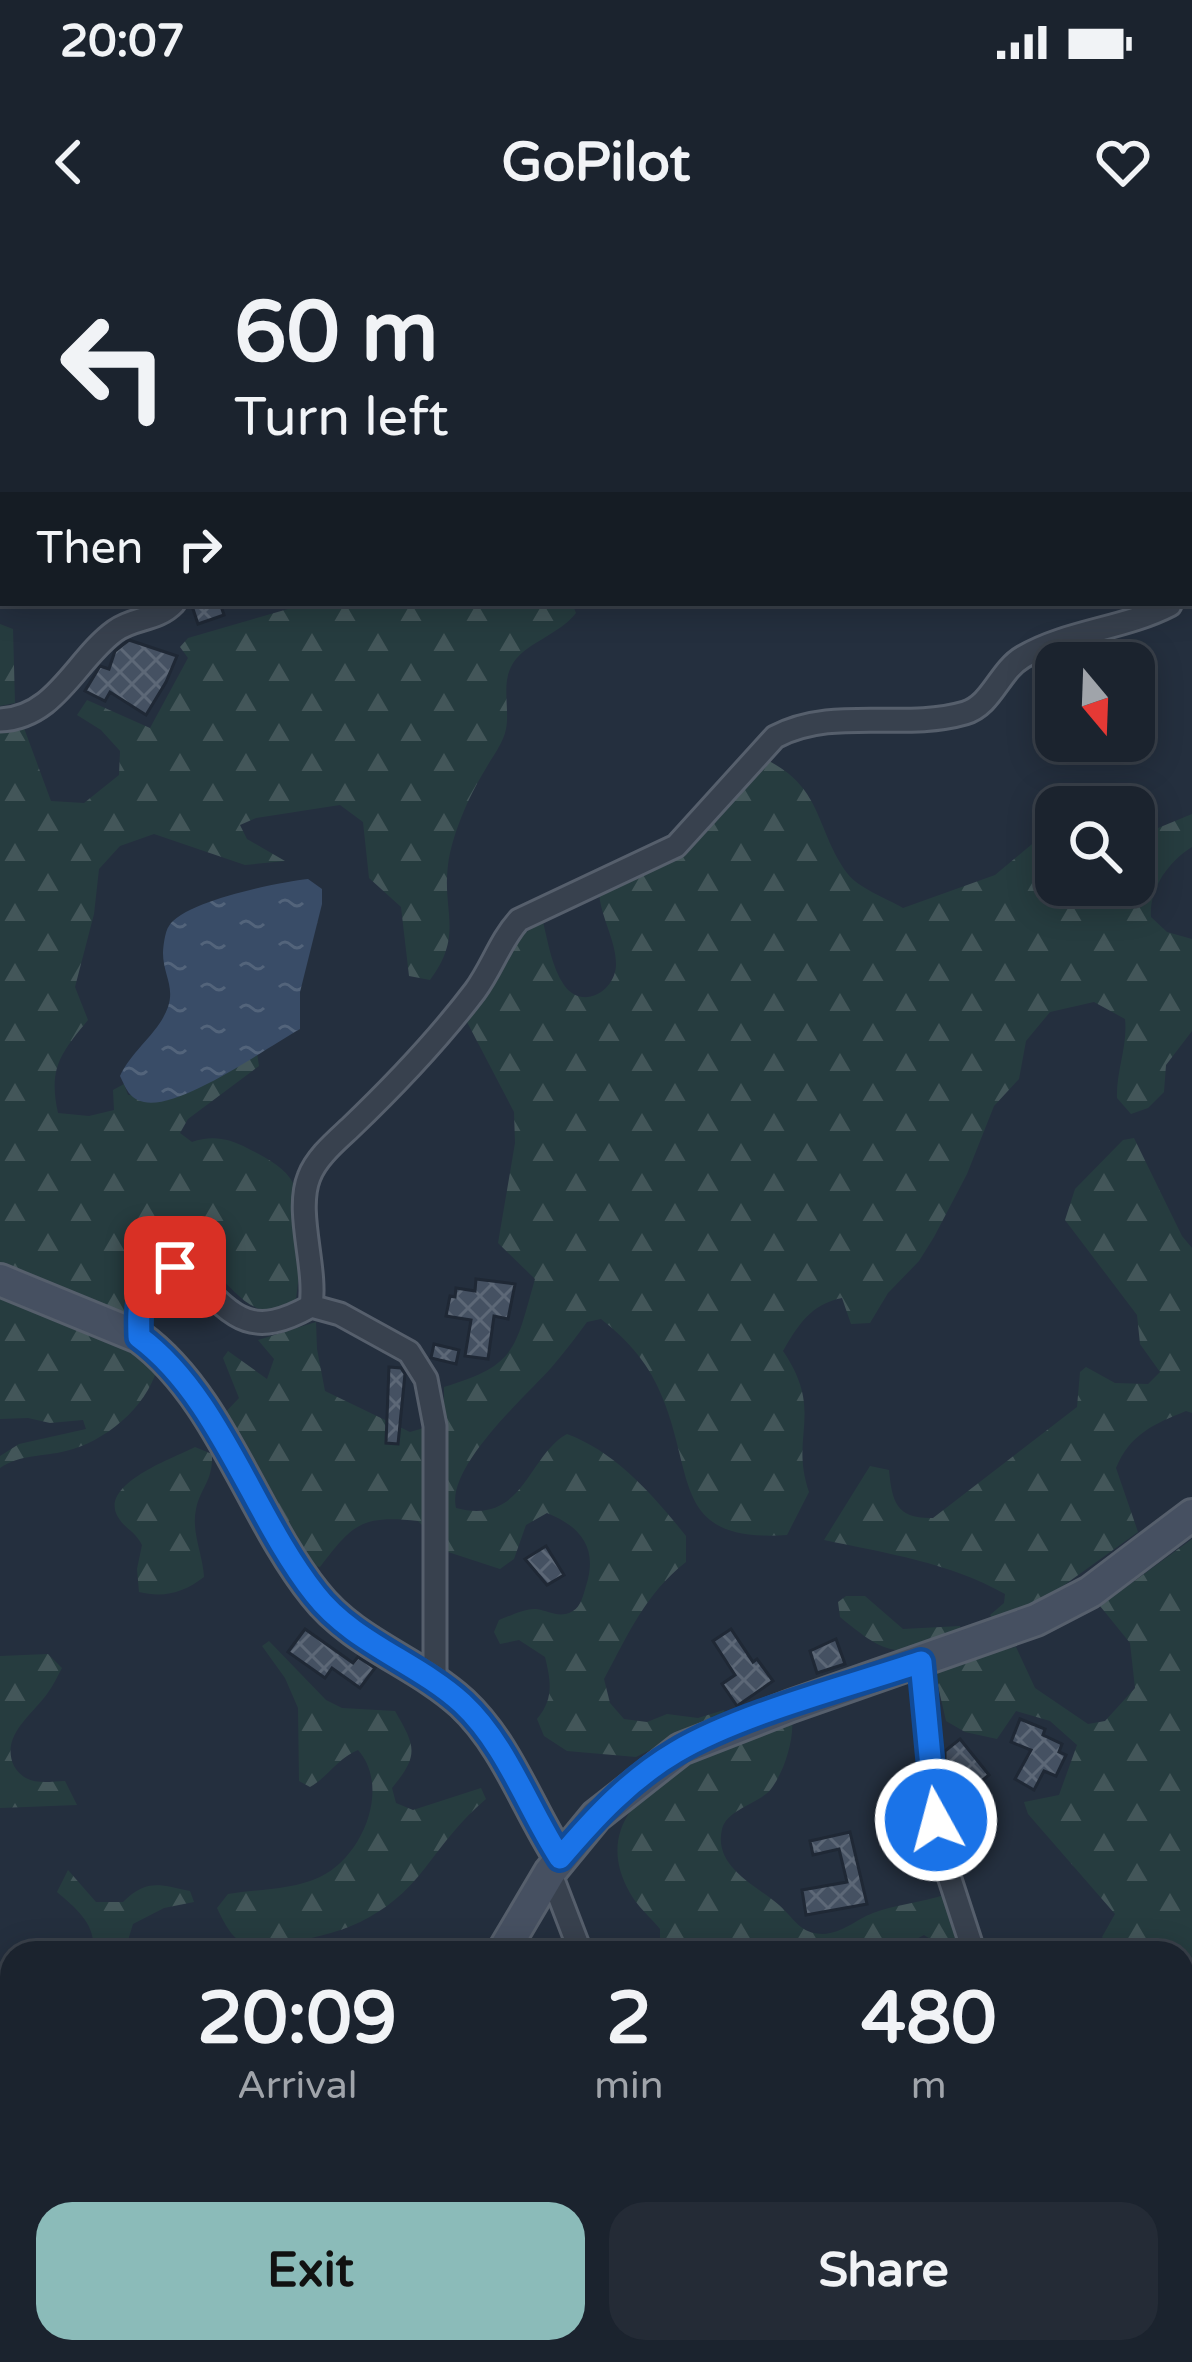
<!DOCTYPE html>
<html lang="en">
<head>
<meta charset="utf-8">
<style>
	body { margin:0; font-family:"Varela Round",sans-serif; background:#242b36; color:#f1f3f6; height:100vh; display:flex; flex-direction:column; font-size:45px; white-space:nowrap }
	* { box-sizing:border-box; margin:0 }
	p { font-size:39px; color:#a0a4aa }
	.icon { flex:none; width:66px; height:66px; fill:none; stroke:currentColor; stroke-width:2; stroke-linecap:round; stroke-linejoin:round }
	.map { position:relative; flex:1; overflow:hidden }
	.side { position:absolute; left:0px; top:1701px; width:1194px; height:423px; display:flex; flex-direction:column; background:#1b232e; border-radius:36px 36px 0 0; box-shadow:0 6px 30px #0003,0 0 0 3px #39404a }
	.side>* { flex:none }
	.guide { position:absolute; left:0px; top:0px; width:1194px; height:366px; box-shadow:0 6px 30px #0003,0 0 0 3px #39404a; background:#1b232e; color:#f1f3f6; overflow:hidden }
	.needle { width:78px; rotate:161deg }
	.controls { position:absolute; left:1035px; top:402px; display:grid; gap:24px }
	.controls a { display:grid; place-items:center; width:120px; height:120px; border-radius:24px; background:#1b232e; box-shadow:0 6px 30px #0003,0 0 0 3px #39404a; font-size:60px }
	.pin { position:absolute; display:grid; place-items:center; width:102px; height:102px; color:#fff; margin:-51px; border-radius:24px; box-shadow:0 6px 18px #0006 }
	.me { position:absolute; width:132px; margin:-66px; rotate:353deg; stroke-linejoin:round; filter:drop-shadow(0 0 9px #0008) }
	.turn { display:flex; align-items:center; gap:42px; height:252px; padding:0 36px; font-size:54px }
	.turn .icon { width:156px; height:156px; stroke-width:2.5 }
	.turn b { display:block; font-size:84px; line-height:102px }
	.then { display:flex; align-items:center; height:114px; padding:0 36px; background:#0003; gap:24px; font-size:45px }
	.eta { display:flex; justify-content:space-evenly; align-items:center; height:204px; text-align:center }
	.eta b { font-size:72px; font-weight:700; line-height:84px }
	.cta { display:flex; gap:24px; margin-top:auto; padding:24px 36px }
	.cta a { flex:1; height:138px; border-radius:36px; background:#8bbbb9; color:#111; font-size:48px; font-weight:700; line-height:138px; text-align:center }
	.cta a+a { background:#242b36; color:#f1f3f6 }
	.status { display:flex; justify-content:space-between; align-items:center; height:84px; padding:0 60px; background:#1b232e; direction:ltr }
	.status svg { height:33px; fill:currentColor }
	header { display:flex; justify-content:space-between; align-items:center; height:156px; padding:0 36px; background:#1b232e; font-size:54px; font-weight:700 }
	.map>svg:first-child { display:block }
	.grass { fill:url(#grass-dots) }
	.forest { fill:url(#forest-firs) }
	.water { fill:url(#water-ripples) }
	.building { fill:url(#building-cross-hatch); stroke:#1f2835; stroke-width:3 }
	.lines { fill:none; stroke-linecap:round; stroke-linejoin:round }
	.lane-casing { stroke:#565f6c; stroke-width:16 }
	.street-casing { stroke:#565f6c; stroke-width:27 }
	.secondary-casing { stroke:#565f6c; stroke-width:36 }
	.lane { stroke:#38414e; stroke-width:10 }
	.street { stroke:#38414e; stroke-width:21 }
	.secondary { stroke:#465061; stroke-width:30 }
	.route-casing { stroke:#114b97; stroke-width:30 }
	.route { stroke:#1a73e8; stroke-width:21 }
</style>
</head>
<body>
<div class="status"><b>20:07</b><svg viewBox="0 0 49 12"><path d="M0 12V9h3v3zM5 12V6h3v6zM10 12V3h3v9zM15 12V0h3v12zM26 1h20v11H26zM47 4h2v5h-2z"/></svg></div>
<header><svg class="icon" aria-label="back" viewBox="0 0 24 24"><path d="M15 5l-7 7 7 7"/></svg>GoPilot<svg class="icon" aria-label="heart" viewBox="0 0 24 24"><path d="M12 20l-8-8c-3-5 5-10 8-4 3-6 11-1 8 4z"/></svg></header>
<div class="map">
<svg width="1192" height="2122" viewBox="0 0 1192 2122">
	<defs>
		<pattern id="grass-dots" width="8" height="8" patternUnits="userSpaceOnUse" patternTransform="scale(3)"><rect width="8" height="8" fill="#263c3f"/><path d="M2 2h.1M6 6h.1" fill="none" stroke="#435659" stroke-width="1.8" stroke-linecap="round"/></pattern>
		<pattern id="forest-firs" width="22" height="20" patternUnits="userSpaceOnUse" patternTransform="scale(3)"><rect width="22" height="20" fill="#263c3f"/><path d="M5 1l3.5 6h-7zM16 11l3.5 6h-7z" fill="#435659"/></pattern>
		<pattern id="water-ripples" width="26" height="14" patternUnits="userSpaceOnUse" patternTransform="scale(3)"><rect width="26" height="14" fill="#394c67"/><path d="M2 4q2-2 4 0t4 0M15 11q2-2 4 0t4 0" fill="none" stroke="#53647b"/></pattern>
		<pattern id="building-cross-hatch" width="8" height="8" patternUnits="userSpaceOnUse" patternTransform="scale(3)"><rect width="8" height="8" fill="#455162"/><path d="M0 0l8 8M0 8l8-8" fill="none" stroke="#5d6877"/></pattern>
	</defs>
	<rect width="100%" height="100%" fill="#242f3e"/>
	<path class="grass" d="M118 2112H352L346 2122H124Z"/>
	<path class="forest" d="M0 0H93L3 3 0 279Z
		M295 363H572L576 373C559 395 523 404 512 425 501 444 510 469 506 489 503 504 492 517 485 530 469 556 452 594 448 625 442 672 464 695 430 740L409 736 401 667 369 638 363 582 340 565 256 578 240 585 247 599 285 621 245 625 154 594 120 606 99 629 94 674 75 747 88 780C61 813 48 828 58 873L89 876 114 870 113 850 124 844 128 855 187 853 257 813 259 826 188 879 180 893 192 902C211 895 229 898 247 908 263 916 285 927 293 943 309 975 300 1025 296 1059 249 1093 235 1039 199 1023 177 1014 141 1027 133 1050 130 1058 129 1069 127 1078L0 1030V489L24 488 51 561 84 563 119 535 120 511 101 490 77 475 87 460 150 488 188 418 180 407 188 398 288 369Z
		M0 384 13 389 15 463 0 466Z
		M769 521C823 549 816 590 847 633 858 648 886 658 903 668L995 635 1056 584V645H1134V588H1158L1192 574V607C1168 622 1149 649 1151 677L1167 692 1192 699V791L1166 825 1164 852 1148 868 1131 874 1117 858C1116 831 1128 806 1125 779L1094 762 1050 772 1026 801 1019 839 994 866 967 934 934 997 919 1021 888 1053 870 1083 851 1084 842 1058C811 1064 798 1085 783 1111 825 1173 789 1194 809 1252L787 1295C673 1303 695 1238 663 1159 650 1125 629 1101 601 1079L587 1082C576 1097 564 1113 551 1128 525 1157 446 1227 456 1268 524 1286 528 1215 567 1194 616 1212 654 1256 686 1296V1322C645 1354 628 1395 604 1439L610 1463 624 1479 647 1482 667 1474 698 1478 724 1470 727 1481 676 1497 636 1517 567 1511 544 1496 537 1479C554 1459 551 1441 545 1417L519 1400 500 1404 494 1392 499 1380C510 1376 525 1368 536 1369 550 1371 559 1379 573 1371 581 1366 583 1356 586 1346 598 1309 582 1287 547 1273L526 1285 514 1319 500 1329 448 1312 418 1281C361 1275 353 1284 320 1327L307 1324 221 1177 239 1158 223 1118 228 1111 267 1139 274 1119 258 1100 316 1082 317 1109 325 1151 410 1192 444 1182V1147C518 1125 515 1108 535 1039L498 1003 515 903 514 872 467 782 521 695 543 682C548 702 552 728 564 745 581 770 614 753 616 726 617 702 600 676 599 652 686 617 707 586 769 521Z
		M1123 543 1121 567H1075L1089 554Z
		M1134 898 1182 996 1192 1008V1173L1186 1171C1154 1184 1130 1194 1116 1228L1138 1292 1049 1356 995 1382 990 1375 1004 1363 1005 1354C950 1323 886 1313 824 1300L870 1226 889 1230C892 1263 897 1279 933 1278L1077 1167 1080 1132 1086 1127 1115 1143 1148 1144 1160 1132 1140 1104 1137 1075 1065 980 1075 949 1123 900Z
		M0 1056C54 1073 113 1092 157 1129 146 1168 104 1202 66 1211 42 1217 21 1214 0 1228V1216L19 1204 86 1189 83 1180 50 1183 28 1178 0 1179Z
		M195 1207 212 1214C213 1242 201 1246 196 1269 191 1292 203 1315 204 1337 183 1353 164 1358 139 1352L137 1329 142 1305C135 1291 124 1288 118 1277 98 1244 174 1218 195 1207Z
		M1192 1299V2122H908L899 2112H1182V1713H1114L1102 1697 1115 1674 1028 1574 1024 1562 1059 1555 1077 1505 1050 1481 1016 1471 997 1499 965 1492 946 1481 935 1433 952 1421 1016 1407 1035 1448 1088 1484 1105 1481 1135 1448 1130 1403 1100 1366Z
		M846 1356H865L903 1389 960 1386V1398C897 1414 893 1421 840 1377L838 1362Z
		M269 1401 326 1460 342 1468 395 1471C416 1507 419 1515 392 1548L396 1563 413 1570 481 1548 486 1559C461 1580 445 1602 425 1628 387 1678 340 1696 280 1703 241 1708 234 1704 217 1668L228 1654C259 1649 292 1650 320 1637 363 1617 391 1547 358 1510 338 1518 329 1536 310 1547L299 1541 298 1468 285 1438 262 1406Z
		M48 1414 62 1428C57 1437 53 1446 47 1454 32 1475 0 1496 14 1526 26 1546 44 1542 65 1541L77 1565 0 1568V1416Z
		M792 1480C794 1500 784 1532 771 1549 759 1564 727 1569 722 1589 713 1627 756 1645 779 1665 794 1678 800 1694 823 1694 843 1693 855 1680 873 1673 894 1665 922 1662 944 1655L964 1713H934L935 1702 924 1695 889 1713H643L660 1701V1689C651 1678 637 1666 630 1653 573 1553 725 1505 792 1480Z
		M68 1630 96 1662H123C146 1639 159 1644 190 1651L194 1662 164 1668 133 1684 124 1713H93C97 1685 77 1669 57 1652Z
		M0 1994 12 2001V2112H118L124 2122H0Z
		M621 2112H701L703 2122H622Z
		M802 2112H850L855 2122H764Z"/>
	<path class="water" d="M308 639 322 649V664L300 752V789C266 808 180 870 144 862 129 859 126 848 120 836 132 810 159 793 168 767 175 746 163 734 163 713 163 707 165 691 169 686 184 661 280 642 308 639Z"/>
	<path class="building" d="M201 363H220L224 375 198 384 192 366Z
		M129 400 177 416 166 442 146 475 110 452 105 461 85 451 100 426 109 429 115 411Z
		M476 1039 515 1044 508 1079 494 1076 488 1119 465 1116 471 1080 446 1076 450 1056 455 1057 456 1048 475 1051Z
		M434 1104 459 1110 456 1124 431 1118Z
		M389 1127 401 1128 405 1134 398 1204 386 1203Z
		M546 1306 564 1335 547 1345 525 1319Z
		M305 1389 353 1423 358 1417 375 1428 360 1448 332 1428 325 1438 288 1412Z
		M731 1389 753 1422 757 1419 773 1441 737 1466 722 1444 735 1435 713 1401Z
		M836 1399 845 1424 817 1433 810 1411Z
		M1020 1479 1045 1489 1043 1495 1062 1504 1059 1512 1066 1515 1056 1536 1044 1531 1034 1550 1015 1539 1031 1510 1011 1502Z
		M960 1499 989 1535 970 1550 945 1520V1511Z
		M850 1592 867 1664 806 1675 802 1650 847 1642 839 1609 813 1615 810 1601Z"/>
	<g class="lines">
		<g class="lane-casing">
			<path id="lane" d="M891 0V3"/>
		</g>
		<g class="street-casing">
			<path id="street" d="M119 0 120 3
				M0 480C56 478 76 419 115 391 134 377 157 381 174 363
				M311 1066 340 1074 409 1112 426 1139 435 1186V1442
				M139 1097C138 1063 141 1021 186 1028 231 1074 247 1102 311 1066 317 1027 295 972 309 937 316 918 335 902 350 888 396 844 437 801 475 751 492 728 500 701 519 680L676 606 775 497C833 466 903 491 965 473 992 465 999 431 1023 417 1067 391 1124 389 1170 365
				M921 1422 936 1580 947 1630 974 1713
				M550 1632 581 1713
				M528 2122 531 2112"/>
		</g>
		<g class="secondary-casing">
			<path id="secondary" d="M0 1040 139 1097C220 1156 253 1277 315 1354 353 1403 417 1422 462 1463 507 1505 527 1567 560 1618
				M502 1713 550 1632 596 1576 681 1509 791 1466 1036 1380 1090 1352 1192 1275
				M0 1827H12
				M868 2112 875 2122"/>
		</g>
		<use href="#lane" class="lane"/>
		<use href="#street" class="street"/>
		<use href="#secondary" class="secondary"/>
	</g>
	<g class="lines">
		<g class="route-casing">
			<path id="route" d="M175 1027C137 1034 138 1065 139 1097 220 1157 253 1276 315 1354 353 1403 417 1422 462 1463 507 1505 527 1567 560 1618 594 1578 630 1539 676 1512 742 1473 847 1447 921 1422L936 1580"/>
		</g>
		<use href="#route" class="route"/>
	</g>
</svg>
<div class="controls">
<a><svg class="needle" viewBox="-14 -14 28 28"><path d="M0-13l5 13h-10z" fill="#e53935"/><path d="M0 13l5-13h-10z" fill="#a0a4aa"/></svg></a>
<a><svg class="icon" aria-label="search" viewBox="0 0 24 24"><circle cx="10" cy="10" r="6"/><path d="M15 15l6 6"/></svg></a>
</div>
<div class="pin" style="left:175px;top:1027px;background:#d93025"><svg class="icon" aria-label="arrive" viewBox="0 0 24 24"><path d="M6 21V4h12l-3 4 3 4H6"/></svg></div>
<svg class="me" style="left:936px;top:1580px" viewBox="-20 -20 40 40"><circle r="17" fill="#1a73e8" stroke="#fff" stroke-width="3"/><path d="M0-11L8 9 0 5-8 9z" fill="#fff"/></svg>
<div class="guide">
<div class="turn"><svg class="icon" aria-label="left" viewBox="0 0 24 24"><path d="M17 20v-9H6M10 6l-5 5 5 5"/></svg><div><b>60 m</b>Turn left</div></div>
<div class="then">Then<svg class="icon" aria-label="right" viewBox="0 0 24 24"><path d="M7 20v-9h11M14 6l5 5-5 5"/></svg></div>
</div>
<section class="side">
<div class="eta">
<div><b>20:09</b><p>Arrival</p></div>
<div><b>2</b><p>min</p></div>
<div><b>480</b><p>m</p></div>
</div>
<div class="cta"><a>Exit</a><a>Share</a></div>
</section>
</div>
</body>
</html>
